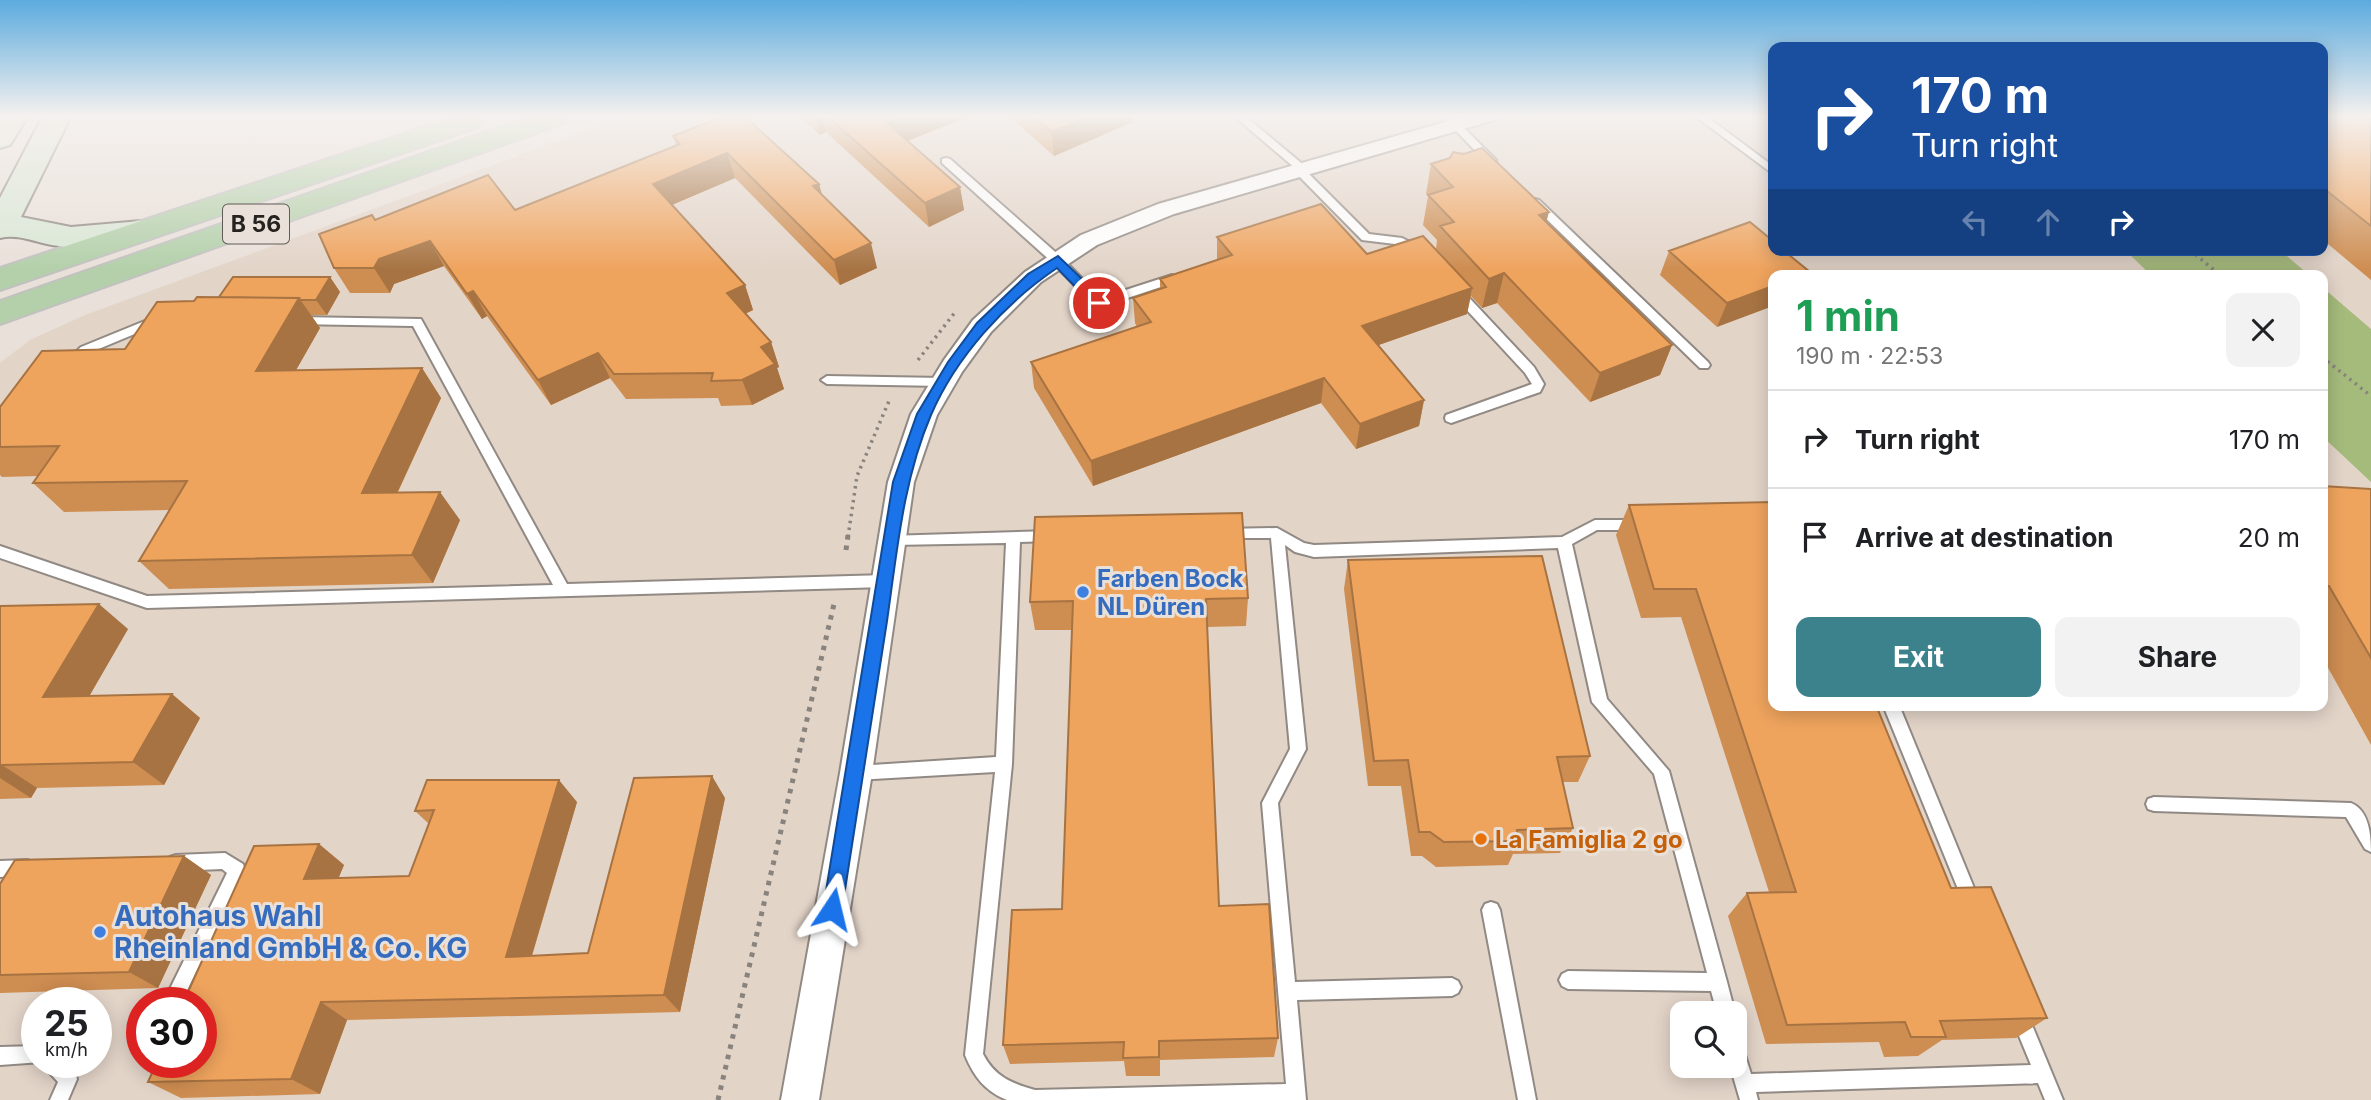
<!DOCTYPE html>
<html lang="en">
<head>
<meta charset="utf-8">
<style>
	body { margin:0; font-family:Inter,sans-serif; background:#f2f2f2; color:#202124; height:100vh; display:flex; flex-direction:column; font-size:26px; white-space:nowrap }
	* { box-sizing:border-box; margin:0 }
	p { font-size:23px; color:#757577 }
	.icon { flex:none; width:38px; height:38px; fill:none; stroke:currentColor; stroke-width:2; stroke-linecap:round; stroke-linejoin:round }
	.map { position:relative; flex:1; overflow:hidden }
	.drawer { position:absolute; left:1768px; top:270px; width:560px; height:441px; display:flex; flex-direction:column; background:#fff; border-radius:14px; box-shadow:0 4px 18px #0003 }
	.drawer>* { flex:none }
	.top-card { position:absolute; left:1768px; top:42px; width:560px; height:214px; border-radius:14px; box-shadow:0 4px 18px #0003; background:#1a4fa0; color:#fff; overflow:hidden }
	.controls { position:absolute; left:1670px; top:1001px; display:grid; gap:14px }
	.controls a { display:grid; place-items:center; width:77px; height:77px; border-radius:14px; background:#fff; box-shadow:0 4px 18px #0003; font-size:35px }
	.speed { position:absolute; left:21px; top:987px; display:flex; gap:14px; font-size:35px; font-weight:700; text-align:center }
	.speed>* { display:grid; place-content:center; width:91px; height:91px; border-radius:50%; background:#fff; box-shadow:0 4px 18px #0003; line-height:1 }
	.speed small { font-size:18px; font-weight:400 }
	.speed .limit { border:10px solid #d22; background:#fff; color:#111 }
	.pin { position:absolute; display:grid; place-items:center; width:60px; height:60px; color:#fff; margin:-30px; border:4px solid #fff; border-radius:50%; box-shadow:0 2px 7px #0007 }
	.me { position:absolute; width:77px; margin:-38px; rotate:10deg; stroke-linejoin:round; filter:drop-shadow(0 0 5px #0008) }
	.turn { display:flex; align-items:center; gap:24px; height:147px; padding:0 28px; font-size:32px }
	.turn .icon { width:91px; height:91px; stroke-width:2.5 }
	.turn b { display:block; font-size:49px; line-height:60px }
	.lanes { display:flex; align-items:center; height:66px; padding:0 28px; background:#0003; justify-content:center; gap:35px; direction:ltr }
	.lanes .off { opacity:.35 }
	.round { display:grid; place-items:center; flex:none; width:74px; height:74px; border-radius:14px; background:#f2f2f2 }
	.headline { display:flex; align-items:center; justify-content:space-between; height:119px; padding:0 28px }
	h1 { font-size:42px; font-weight:700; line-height:52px; color:#1e9e55 }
	.primary-button { display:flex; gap:14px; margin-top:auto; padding:14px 28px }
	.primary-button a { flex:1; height:80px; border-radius:14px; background:#3c828d; color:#fff; font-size:28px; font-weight:700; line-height:80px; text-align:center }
	.primary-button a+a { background:#f2f2f2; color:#202124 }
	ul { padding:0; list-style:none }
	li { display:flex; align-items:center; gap:21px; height:98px; padding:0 28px; border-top:2px solid #e0e0e0 }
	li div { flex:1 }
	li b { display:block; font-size:26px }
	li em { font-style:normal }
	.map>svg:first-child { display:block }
	.built { fill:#e3d4c8; fill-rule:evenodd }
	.green { fill:#a5bb7c }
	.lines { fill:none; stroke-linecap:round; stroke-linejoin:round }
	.service-casing { stroke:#918983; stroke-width:4 }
	.minor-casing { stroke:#918983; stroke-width:4 }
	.secondary-casing { stroke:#918983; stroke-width:4 }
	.primary-casing { stroke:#c2c1c0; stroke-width:4 }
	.path-far1 { stroke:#89837e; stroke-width:3.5; stroke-dasharray:2.5 4.5; stroke-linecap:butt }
	.path { stroke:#89837e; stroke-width:5; stroke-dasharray:4.5 6; stroke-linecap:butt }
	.service { fill:#fff; fill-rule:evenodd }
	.minor { fill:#fff; fill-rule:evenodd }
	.secondary { fill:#d9e7d5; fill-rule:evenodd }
	.primary { fill:#b3d0aa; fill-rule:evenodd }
	.wall { fill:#ce8d51 }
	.shaded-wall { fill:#a77342 }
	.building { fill:#efa45e; stroke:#a77342; stroke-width:2 }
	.route { fill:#1a73e8; stroke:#114b97; stroke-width:2 }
	.shop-dot { fill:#3f7fe0; stroke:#e9e0d9; stroke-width:2.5 }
	.food-dot { fill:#e8710a; stroke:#e9e0d9; stroke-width:2.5 }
	.labels { text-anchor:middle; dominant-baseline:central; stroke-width:6; stroke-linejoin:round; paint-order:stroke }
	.shield { fill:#e9e0d9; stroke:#605b57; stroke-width:2 }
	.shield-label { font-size:23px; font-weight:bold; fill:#25221f }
	.shop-label { font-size:24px; font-weight:bold; fill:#366cbe; stroke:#e9e0d9; text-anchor:start }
	.food-label { font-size:24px; font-weight:bold; fill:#c56008; stroke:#e9e0d9; text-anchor:start }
	.near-shop-label { font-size:28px; font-weight:bold; fill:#366cbe; stroke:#e9e0d9; text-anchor:start }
</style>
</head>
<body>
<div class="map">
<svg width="2371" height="1100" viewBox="0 0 2371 1100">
	<rect width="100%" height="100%" fill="#e9e0d9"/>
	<path class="built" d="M626 116H1773V250H2322V116H2371V1100H0V363L30 340 85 315ZM1773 275H2322V705H1773ZM37 1003H96V1062H37ZM142 1003H201V1062H142ZM1682 1013H1734V1066H1682Z"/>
	<path class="green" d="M2125 250H2280L2309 275H2151Z
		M2322 287 2371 329V482L2322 436Z"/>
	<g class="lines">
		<g class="service-casing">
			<path id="service" d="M1234 116H1245L1306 167V171L1369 234 1402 238 1422 248V254H1414L1395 244 1362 240 1295 172V168Z
				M1442 116H1452L1496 160V164H1488Z
				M1695 116H1706L1773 166V174Z
				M946 158 950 159 1062 258 1101 298 1172 275 1178 279 1176 282 1103 306H1095L1054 264 942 163V159Z
				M1535 199 1539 200 1708 362 1710 365 1708 368H1700L1531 204V200Z
				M1456 287 1460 288 1534 367 1544 384 1540 392 1451 423 1446 421 1445 418 1446 415 1532 384 1525 373 1452 294V288Z
				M157 316 161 317 163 320 161 323 89 353 72 365 66 361 81 347Z
				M296 317 421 319 567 584 886 575 891 577 893 581 891 585 886 587 147 608 0 558V546L147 596 553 585 413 326 292 324 290 321 292 318Z
				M827 376 943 378 949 382 943 386 827 384 821 380Z
				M1595 520H1637L1642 521 1644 525 1642 529 1637 530H1597L1572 544 1607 699 1669 771 1727 982 1735 1013 1734 1015 1717 1013 1711 991 1568 989 1562 986 1559 980 1562 974 1568 971 1707 973 1654 774 1592 702 1558 548 1314 557 1295 552 1285 545 1306 749 1278 803 1295 982 1452 978 1458 981 1461 987 1458 993 1452 996 1297 1000 1306 1100H1007C985 1091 974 1077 965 1055L995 772 856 780 850 778 848 773 850 768 856 766 996 757 1006 543 892 545 887 544 885 540 887 536 1052 531 1057 532 1059 536 1057 540 1052 541 1020 542 1012 764 983 1054C995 1077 1011 1083 1035 1090L1286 1084 1262 803 1290 749 1271 538H1226L1221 537 1219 533 1221 529 1277 528 1304 543 1314 545 1562 537Z
				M1883 705H1899L1981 905 1979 911 1973 913 1967 911Z
				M2154 797 2351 803C2369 810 2371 835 2371 852L2365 849 2346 817 2154 811 2148 809 2146 804 2148 799Z
				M225 853 243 864 245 870 181 1003H163L227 873 222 869 176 871 170 869 168 863 170 857 176 855Z
				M27 860 33 862 35 868 33 874 0 877V861Z
				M1491 902 1497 904 1500 910 1536 1100H1518L1482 910 1485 904Z
				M2019 1005 2025 1008 2063 1100H2045L2038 1083 1756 1092 1758 1100H1740L1730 1066H1734V1036L1740 1039 1751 1074 2031 1065 2010 1014 2013 1008Z
				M37 1046V1062H42L0 1065V1047Z
				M42 1062H64L75 1072 77 1079 68 1100H50L58 1082 45 1068Z"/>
		</g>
		<g class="minor-casing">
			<path id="minor" d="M1466 116H1497L1494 120 1174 214 1097 245 1041 282 991 332 962 372 937 415 914 482 872 773 819 1100H781L840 773 888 482 911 414 944 360 973 320 1025 272 1081 235 1158 204Z"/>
		</g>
		<g class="secondary-casing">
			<path id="secondary" d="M0 116H28L10 145 0 148Z
				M43 116H71L21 217 71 227 141 221 152 224 157 231 152 238C122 246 90 250 59 246 39 244 19 233 0 238V198Z"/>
		</g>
		<g class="primary-casing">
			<path id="primary" d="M457 116H480L483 121 479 127 0 290V268Z
				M531 116H571L567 122 0 324V301Z"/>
		</g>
		<path class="path-far1" d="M2190 250 2220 275
			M2322 357 2371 396
			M918 360 956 311
			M848 537 857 476 889 401"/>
		<path class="path" d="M846 550 848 535
			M718 1100 834 604"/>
		<use href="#service" class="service"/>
		<use href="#minor" class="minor"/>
		<use href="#secondary" class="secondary"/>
		<use href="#primary" class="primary"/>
	</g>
	<path class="wall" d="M724 116 819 184 822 195 877 268 840 285 735 178 672 205 745 285 753 310 745 314 771 342 779 367 777 368 784 389 752 405 721 406 718 398 626 399 610 378 551 405 487 316 482 319 444 266 394 284 390 293H350L334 268 375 220 515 210 676 145 673 136Z
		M799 116H970L907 141 960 187 964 210 929 227 826 132 820 135Z
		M1009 116H1133V122L1054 156Z
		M2322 116H2371V280L2322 239Z
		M1431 164 1546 222 1672 345 1660 375 1590 402 1497 303 1482 308 1471 296 1467 314 1378 345 1424 400 1419 426 1356 449 1321 403 1093 486 1034 388 1031 362 1137 327 1135 323 1133 298 1160 289V279L1217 261V237L1367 254 1436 249 1437 240 1423 225 1428 196 1426 194Z
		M1773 241 1717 327 1660 275 1669 251Z
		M330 277 340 292 327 315H311L320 328 296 370 422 368 441 398 398 492 460 520 433 583 169 589 139 561 169 510 64 512 33 483 38 476 2 477 0 475V407L125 349 219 297Z
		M2322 486 2371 489V745L2322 657Z
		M1629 505 1951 888 2047 1018 2016 1038 1942 1040 1918 1056 1884 1057 1879 1042 1766 1044 1728 916 1747 893 1769 892 1681 617 1641 618 1616 535Z
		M1348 560 1590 756 1578 782H1562L1573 828 1560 853 1513 854 1508 865 1436 867 1422 856H1411L1401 786H1368L1344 589Z
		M1248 598 1246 626 1207 627 1219 906 1278 1038 1274 1057 1160 1060V1076H1126L1124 1061 1010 1064 1003 1045 1062 909 1072 630H1035L1030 602Z
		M0 606 128 629 89 696 172 694 200 718 164 785 37 788 31 798 0 799Z
		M725 798 680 1012 347 1020 320 1094 181 1098 148 1082 319 844 344 865 338 878 409 876 429 824 415 811 577 802 532 956 588 953Z
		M184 856 211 875 158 988 0 993V884Z"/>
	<path class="shaded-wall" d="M815 116H822L826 132 820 135Z
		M907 116H970L892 147 887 123Z
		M1092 116H1133V122L1054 156 1052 132Z
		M727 153 735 178 662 209 653 184Z
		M819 184 826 209 813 186Z
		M960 187 964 210 929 227 925 203Z
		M1549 212 1541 242 1539 215Z
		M430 241 444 266 394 284 390 293 374 268 379 259Z
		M871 243 877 268 840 285 834 260Z
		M1504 273 1497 303 1482 308 1489 279Z
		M330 277 340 292 327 315 316 300Z
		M745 285 753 310 736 318 727 293Z
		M1773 286V306L1717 327 1727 303Z
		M1472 288 1467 314 1359 352 1362 326Z
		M473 291 487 316 482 319 467 294Z
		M299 298 320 328 279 400 256 371Z
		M771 342 779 367 777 368 784 389 752 405 742 380 761 347Z
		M1672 345 1660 375 1590 402 1600 373Z
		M598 353 610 378 551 405 538 380Z
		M422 368 441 398 384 521 362 493Z
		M1324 378 1321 403 1093 486 1091 461Z
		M1424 400 1419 426 1356 449 1360 424Z
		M440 492 460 520 433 583 412 555Z
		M99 604 128 629 75 721 43 697Z
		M172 694 200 718 164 785 133 762Z
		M2 765 37 788 31 798 0 778V769Z
		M712 776 725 798 680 1012 664 995Z
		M559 780 577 802 526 975 506 957Z
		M319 844 344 865 330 899 304 879Z
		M184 856 211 875 158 988 129 972Z
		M321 1002 347 1020 320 1094 291 1079Z"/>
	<path class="building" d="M724 116H744L819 184 813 186 871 243 834 260 727 153 653 184 745 285 727 293 771 342 761 347 775 364 742 380 711 381 713 373 614 374 598 353 538 380 473 291 467 294 430 241 379 259 374 268H334L319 234 372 215 375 220 488 175 515 210 680 144 673 136Z
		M827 116H907L887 123 960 187 925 203Z
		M1033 116H1092L1052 132Z
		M2322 116H2371V226L2322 187Z
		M1482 148 1549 212 1539 215 1672 345 1600 373 1504 273 1489 279 1440 226 1454 222 1428 195 1453 187 1431 164 1450 158 1453 152 1464 154Z
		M1321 204 1367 254 1423 236 1472 288 1362 326 1424 400 1360 424 1324 378 1091 461 1031 362 1151 322 1133 298 1166 287 1160 279 1232 255 1217 237Z
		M1750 222 1773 241V250H1783L1810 272 1803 275H1773V286L1727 303 1669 251Z
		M233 277H330L316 300H300L299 298 219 297Z
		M197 297 299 298 256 371 422 368 362 493 440 492 412 555 139 561 187 481 33 483 59 446 0 447V407L42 351 125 349 157 302 194 301Z
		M2322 486 2371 489V658L2329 586H2322Z
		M1773 502V705H1876L1951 888 1991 887 2047 1018 1940 1021 1946 1037H1911L1905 1022 1787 1025 1747 893 1796 892 1696 589H1654L1629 505Z
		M1242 513 1248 598 1206 599 1219 906 1269 904 1278 1038 1159 1041V1057L1123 1058 1124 1042 1003 1045 1012 910 1062 909 1073 601 1030 602 1035 517Z
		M1542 556 1590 756 1557 757 1573 828 1517 830 1519 841 1444 842 1430 832H1419L1408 760 1374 761 1348 560Z
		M99 604 43 697 172 694 133 762 2 765 0 769V606Z
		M712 776 664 995 321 1002 291 1079 148 1082 157 1062H201V1003H183L254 846 319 844 304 879 409 876 434 810 415 811 427 780H559L506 957 588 953 634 778Z
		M184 856 129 972 0 975V884L15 860Z"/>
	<linearGradient id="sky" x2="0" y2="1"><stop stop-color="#5cabdf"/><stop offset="0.43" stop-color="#f5f1ee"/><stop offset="1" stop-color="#f5f1ee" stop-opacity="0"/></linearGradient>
	<rect width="2371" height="270" fill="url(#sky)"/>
	<path class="route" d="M1058 256 1104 300V306H1094L1057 268C1005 303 956 357 931 415 903 480 897 552 887 621 872 717 857 813 842 909L839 916 832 918 826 916 823 909 893 482 917 414 948 362 977 323 1028 274Z"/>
	<g class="shop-dot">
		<circle cx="1083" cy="592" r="7"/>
		<circle cx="100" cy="932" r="7"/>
	</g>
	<circle class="food-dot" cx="1481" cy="839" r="7"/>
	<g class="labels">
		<rect class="shield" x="223" y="204.5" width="66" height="39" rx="5"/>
		<g class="shield-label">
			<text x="256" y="224">B 56</text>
		</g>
		<g class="shop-label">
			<text x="1097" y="578">Farben Bock<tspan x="1097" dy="28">NL Düren</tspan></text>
		</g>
		<g class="food-label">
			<text x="1495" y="839">La Famiglia 2 go</text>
		</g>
		<g class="near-shop-label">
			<text x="114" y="916">Autohaus Wahl<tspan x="114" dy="32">Rheinland GmbH &amp; Co. KG</tspan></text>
		</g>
	</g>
</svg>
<div class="controls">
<a><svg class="icon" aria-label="search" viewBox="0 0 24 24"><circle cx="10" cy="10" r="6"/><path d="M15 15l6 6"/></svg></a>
</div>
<div class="speed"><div>25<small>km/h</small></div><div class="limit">30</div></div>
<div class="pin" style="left:1099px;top:303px;background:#d93025"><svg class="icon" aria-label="arrive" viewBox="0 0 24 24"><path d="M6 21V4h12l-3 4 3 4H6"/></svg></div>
<svg class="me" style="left:832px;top:909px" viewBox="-20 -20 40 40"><path d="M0-17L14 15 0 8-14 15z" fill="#1a73e8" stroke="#fff" stroke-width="4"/></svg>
<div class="top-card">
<div class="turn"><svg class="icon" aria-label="right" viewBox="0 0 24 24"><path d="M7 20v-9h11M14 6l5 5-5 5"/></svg><div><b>170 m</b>Turn right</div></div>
<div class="lanes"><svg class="icon off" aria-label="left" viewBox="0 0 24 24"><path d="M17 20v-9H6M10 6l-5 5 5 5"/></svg><svg class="icon off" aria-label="ahead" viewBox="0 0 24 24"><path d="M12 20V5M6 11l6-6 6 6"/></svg><svg class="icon" aria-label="right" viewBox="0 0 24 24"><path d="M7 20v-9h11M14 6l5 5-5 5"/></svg></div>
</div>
<section class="drawer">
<div class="headline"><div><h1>1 min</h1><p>190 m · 22:53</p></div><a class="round"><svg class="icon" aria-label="close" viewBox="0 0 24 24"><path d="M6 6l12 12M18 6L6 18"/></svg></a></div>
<ul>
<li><svg class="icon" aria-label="right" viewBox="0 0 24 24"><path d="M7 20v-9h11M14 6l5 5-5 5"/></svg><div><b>Turn right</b></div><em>170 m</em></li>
<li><svg class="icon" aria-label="arrive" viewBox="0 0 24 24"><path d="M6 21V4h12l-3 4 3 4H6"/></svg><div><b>Arrive at destination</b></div><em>20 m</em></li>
</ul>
<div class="primary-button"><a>Exit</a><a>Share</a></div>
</section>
</div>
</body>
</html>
